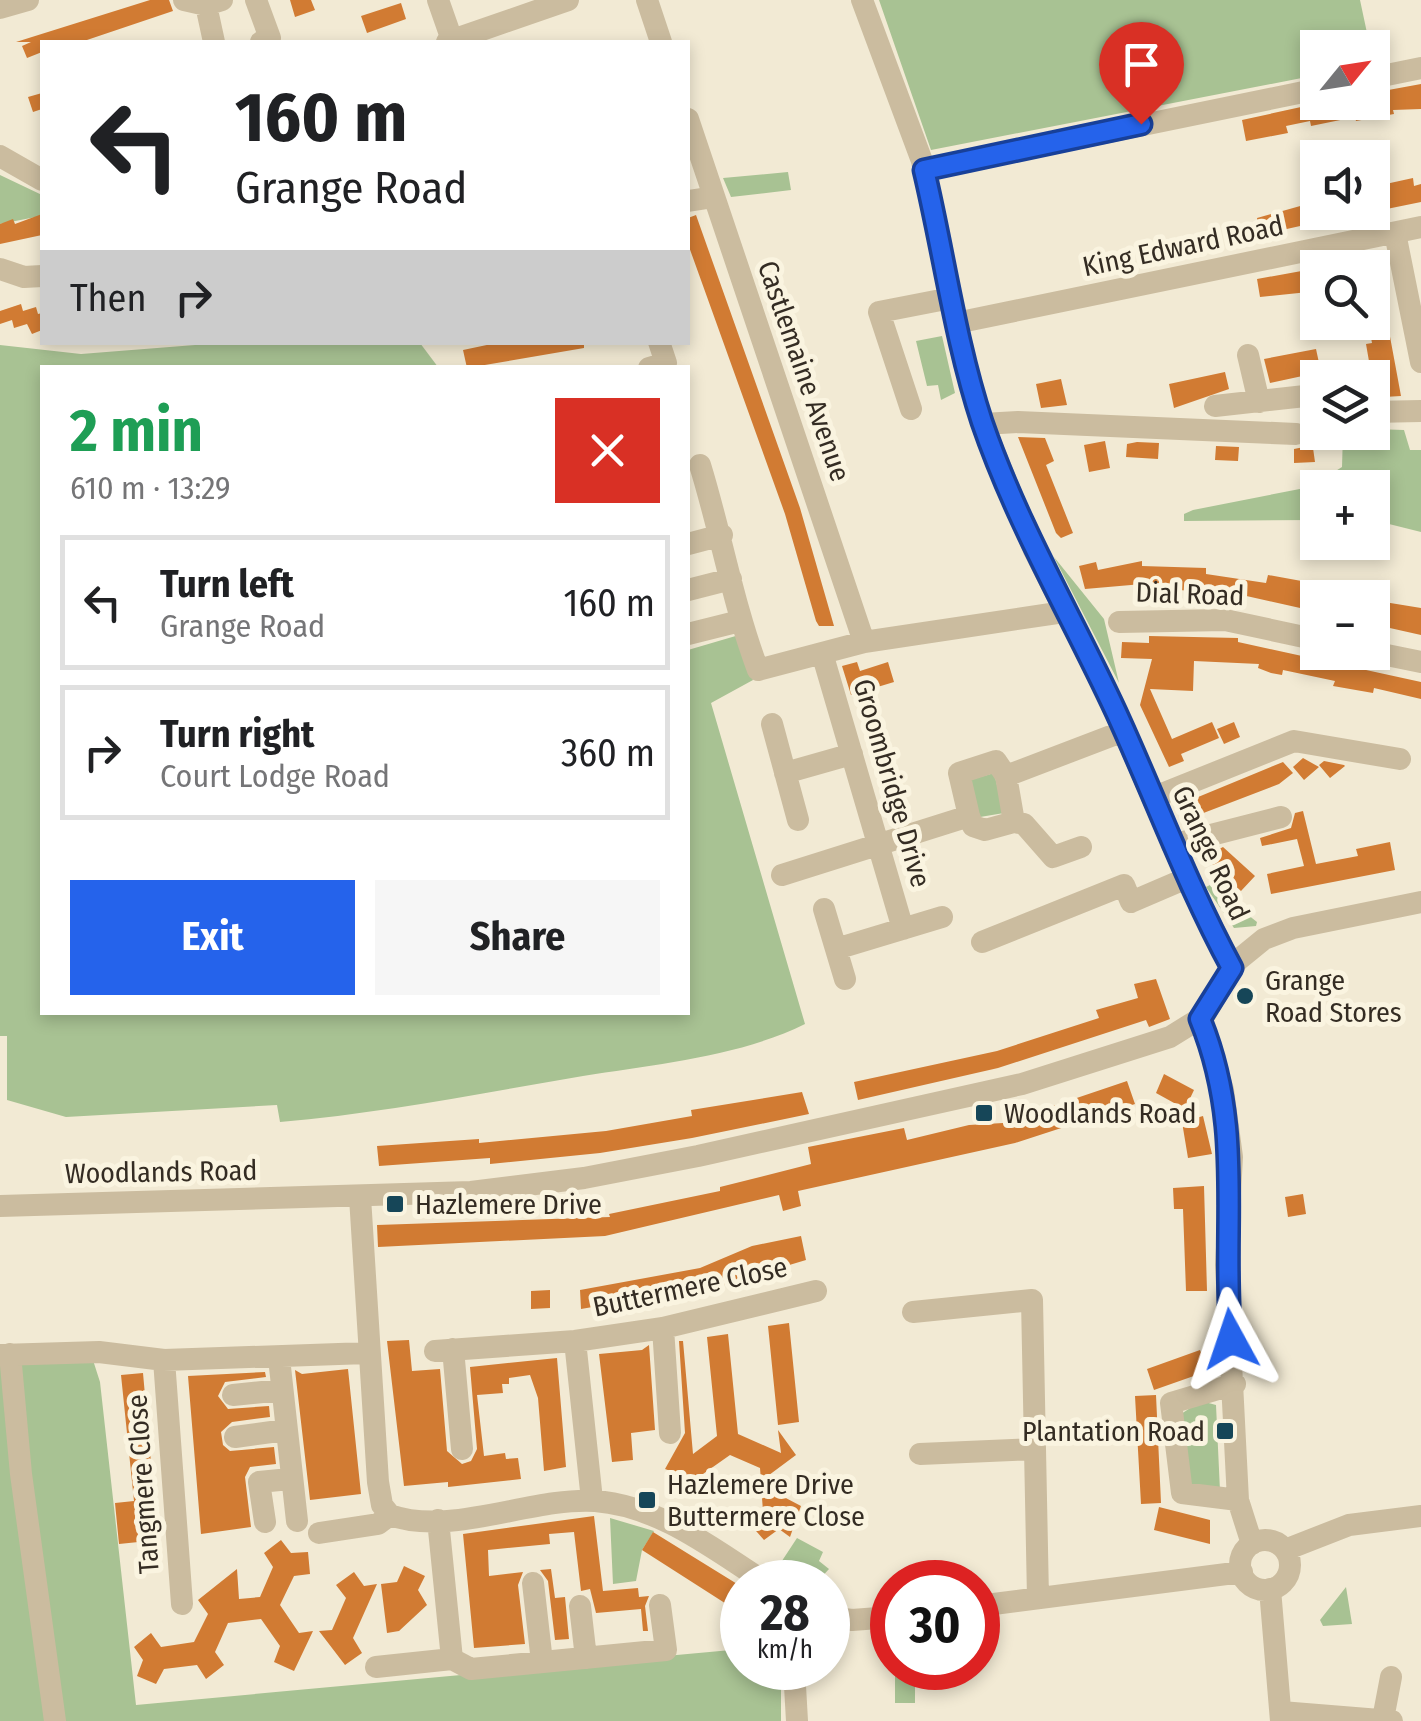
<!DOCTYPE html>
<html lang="en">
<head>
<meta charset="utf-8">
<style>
	body { margin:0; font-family:"Fira Sans Condensed",sans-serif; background:#f6f6f6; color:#202124; height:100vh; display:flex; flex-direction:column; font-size:38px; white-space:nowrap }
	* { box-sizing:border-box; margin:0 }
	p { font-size:32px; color:#757577 }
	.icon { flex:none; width:55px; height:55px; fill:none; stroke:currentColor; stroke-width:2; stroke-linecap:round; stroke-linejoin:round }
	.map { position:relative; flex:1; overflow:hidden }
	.panel { position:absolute; left:40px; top:365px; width:650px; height:650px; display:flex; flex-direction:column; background:#fff; border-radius:0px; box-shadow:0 5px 15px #0003 }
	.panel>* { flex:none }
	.hud { position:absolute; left:40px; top:40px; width:650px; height:305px; border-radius:0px; box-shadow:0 5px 15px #0003; background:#fff; color:#202124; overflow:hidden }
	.needle { width:65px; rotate:60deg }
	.controls { position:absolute; left:1300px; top:30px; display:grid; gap:20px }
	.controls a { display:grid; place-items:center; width:90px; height:90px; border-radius:0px; background:#fff; box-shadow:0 5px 15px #0003; font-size:50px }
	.speed { position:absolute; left:720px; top:1560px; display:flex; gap:20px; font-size:50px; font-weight:700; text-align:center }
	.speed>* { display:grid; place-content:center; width:130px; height:130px; border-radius:50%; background:#fff; box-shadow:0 5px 15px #0003; line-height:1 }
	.speed small { font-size:25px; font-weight:400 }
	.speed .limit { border:15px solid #d22; background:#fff; color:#111 }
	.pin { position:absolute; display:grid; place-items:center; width:85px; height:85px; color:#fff; margin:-102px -42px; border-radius:50% 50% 50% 0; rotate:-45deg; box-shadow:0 0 10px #0007 }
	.pin .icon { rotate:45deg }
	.me { position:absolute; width:110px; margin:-55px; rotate:355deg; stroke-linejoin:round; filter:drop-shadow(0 0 8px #0008) }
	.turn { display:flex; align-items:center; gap:35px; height:210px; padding:0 30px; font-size:45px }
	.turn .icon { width:130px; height:130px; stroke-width:2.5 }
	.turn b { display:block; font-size:70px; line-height:85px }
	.then { display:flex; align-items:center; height:95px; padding:0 30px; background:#0003; gap:20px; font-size:38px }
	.round { display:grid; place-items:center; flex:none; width:105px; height:105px; border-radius:0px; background:#f6f6f6 }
	.overview { display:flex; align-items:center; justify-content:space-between; height:170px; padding:0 30px }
	h1 { font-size:60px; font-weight:700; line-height:75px; color:#1e9e55 }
	.cta { display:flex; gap:20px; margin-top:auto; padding:20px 30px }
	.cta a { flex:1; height:115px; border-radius:0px; background:#2563eb; color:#fff; font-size:40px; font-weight:700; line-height:115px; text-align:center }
	.cta a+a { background:#f6f6f6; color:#202124 }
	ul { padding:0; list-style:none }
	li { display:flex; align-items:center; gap:30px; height:135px; margin:0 20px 15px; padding:0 10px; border:5px solid #e0e0e0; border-radius:0px }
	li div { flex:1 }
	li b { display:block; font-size:38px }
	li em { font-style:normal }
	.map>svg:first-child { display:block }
	.green { fill:#a8c293 }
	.building { fill:#d17b33 }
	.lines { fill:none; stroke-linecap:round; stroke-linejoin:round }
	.minor { stroke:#cbbc9f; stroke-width:22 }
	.route-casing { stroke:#184099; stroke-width:25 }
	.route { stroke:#2563eb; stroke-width:18 }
	.poi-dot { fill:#164658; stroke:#faf4e0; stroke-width:4 }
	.labels { text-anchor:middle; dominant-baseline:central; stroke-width:10; stroke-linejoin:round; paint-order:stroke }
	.street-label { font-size:28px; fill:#342c23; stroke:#faf4e0 }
	.poi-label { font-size:28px; fill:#342c23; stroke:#faf4e0; text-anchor:start }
</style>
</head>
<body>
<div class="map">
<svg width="1421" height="1721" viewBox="0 0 1421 1721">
	<rect width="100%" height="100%" fill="#f2ead4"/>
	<path class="green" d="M879 0H1360L1370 47 1318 48 1317 75 931 150Z
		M788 172 791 190 731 197 723 178Z
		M0 175 42 195V219L41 216 0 224Z
		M942 336 955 393 941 400 938 385 927 386 916 341Z
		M233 342 420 343 438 367 42 368V1012H688V650L739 635 753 680 711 703 805 1024C738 1057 656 1064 583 1076 482 1093 382 1113 280 1122L277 1105 66 1117 7 1100V1036H0V345L81 354Z
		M1373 429 1404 430 1410 450H1421V532L1373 520 1372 488H1318L1317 520 1184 521V514L1193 510 1310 487 1342 467 1343 433Z
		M1054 557 1104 619 1119 683Z
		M994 773 1004 813 980 817 970 780Z
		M1210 885 1257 922 1256 926 1234 928 1206 887Z
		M92 1357 100 1382 136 1705 742 1649V1668H781V1721H0V1359Z
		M1201 1401 1216 1405 1220 1491 1188 1487 1181 1414Z
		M610 1518 654 1531 642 1550 636 1581 613 1584Z
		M797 1538 823 1552 819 1561 829 1569 817 1582H790L774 1573Z
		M1346 1587 1352 1624 1323 1626 1320 1620Z
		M895 1672H906L909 1683 915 1680V1703H895Z"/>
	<path class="building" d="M150 0H169L173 11 81 42H42V52L27 58 22 46 31 42H16Z
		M290 0H311L315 10 295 17Z
		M401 3 406 19 367 33 361 16Z
		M1421 84V109L1393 110 1394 114 1356 121 1355 117 1311 126 1310 121 1286 126 1288 133 1246 141 1242 120 1324 102H1372V93Z
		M42 93V109L33 112 28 97Z
		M1413 178 1414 186 1421 184V202L1372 212V187Z
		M1318 201V222L1260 235 1257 218Z
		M42 214V235L0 244V224L13 219 15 224Z
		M696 215 800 508 834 626H819L816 621 785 514 688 244V218Z
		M1382 250 1388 283 1372 286V268H1364L1362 255Z
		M1318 268V291L1260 297 1257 279Z
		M21 304 23 311 36 307 38 314 42 313V330L32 334 27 324 14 328 12 320 0 324V311Z
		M1386 315 1401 396 1384 397 1378 365 1370 367 1366 344 1372 343 1368 322Z
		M501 342H584V348L467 368 463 350Z
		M1316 349 1321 372 1270 383 1264 359Z
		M1225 372 1229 389 1174 408 1169 384Z
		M1061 379 1067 405 1041 408 1036 384Z
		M1311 434 1315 462 1294 463V449L1304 447Z
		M1018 437 1045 438 1054 461 1046 465 1073 533 1061 538 1056 533Z
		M1105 441 1110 468 1089 472 1084 445Z
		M1137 442 1159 443 1158 459 1126 457 1127 444Z
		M1216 446 1239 447 1238 461 1215 460Z
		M1142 561V566L1206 568V574L1266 583 1268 575 1307 582 1304 592 1318 595V612L1242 595 1154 588V583L1085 589 1079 566 1096 562 1098 570Z
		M1372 600 1421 608V635L1372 624Z
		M1149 636 1238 638V642L1421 682V699L1374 688 1373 693 1333 686 1335 681 1283 670 1282 675 1271 673 1258 668 1259 664 1194 661 1193 691 1150 689 1172 739 1212 722 1219 738 1181 754 1184 761 1169 767 1140 705 1152 659 1121 658 1122 642 1149 643Z
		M857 662 860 671 888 662 894 682 851 695 842 666Z
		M1234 722 1240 737 1224 744 1217 729Z
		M1303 758 1319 767 1304 780 1293 767Z
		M1324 761 1344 765 1345 766 1330 778 1319 765Z
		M1283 762 1293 773 1279 784 1193 817 1186 802Z
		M1303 811 1316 864 1358 856 1356 849 1390 842 1395 870 1271 894 1267 874 1304 866 1297 839 1262 846 1260 838 1291 828 1295 813Z
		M1223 847 1255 876 1241 891 1204 857Z
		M1156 979 1170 1019 1149 1027 1146 1020 998 1068 858 1100 854 1082 997 1051 1099 1018 1096 1010 1138 998 1134 984Z
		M1164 1074 1194 1090 1185 1109 1156 1093Z
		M1127 1081 1135 1104 1015 1143 798 1191 801 1206 783 1211 779 1195 605 1236 378 1247 377 1225 610 1217 609 1214 720 1191V1187L811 1164 808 1147 904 1128 907 1140 969 1125 1003 1123Z
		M802 1092 809 1114 692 1138 600 1153 490 1164V1158L379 1166 377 1146 479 1139V1143L606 1131 692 1116 691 1110Z
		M1203 1116 1212 1154 1188 1158 1182 1122Z
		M1204 1186 1207 1291H1186L1183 1209H1174L1173 1188Z
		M1303 1194 1306 1214 1288 1217 1285 1197Z
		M801 1236 806 1260 726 1284 581 1309 580 1290 700 1268 752 1246Z
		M550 1290V1308L531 1309V1291Z
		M789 1323 799 1422 778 1425 768 1326Z
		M728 1334 738 1434 781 1453 778 1430 796 1455 761 1481 760 1468 730 1455 703 1474 705 1491 683 1494 681 1475 665 1469 685 1433 679 1341H683L693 1454 717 1436 707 1337Z
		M409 1340 412 1371 440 1369 447 1451 462 1464 471 1461 477 1449 470 1367 557 1358 566 1467 544 1471 538 1398 530 1375 509 1378V1384H502L503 1393 477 1395 484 1456 505 1453 506 1459 518 1458 521 1479 448 1487V1482L404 1486 387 1341Z
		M649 1345 655 1430 631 1433 633 1460 612 1462 599 1354 642 1350Z
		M1200 1350 1208 1371 1154 1390 1147 1369Z
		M348 1369 361 1494 310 1500 295 1370 302 1374Z
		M265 1372 266 1377 225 1382 218 1396 228 1409 269 1406 270 1417 232 1422 221 1432 223 1445 230 1451 274 1447 276 1464 250 1467 245 1477 251 1527 201 1534 188 1376Z
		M143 1373 158 1540 119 1544 115 1503 134 1501 121 1375Z
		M1156 1395 1161 1503 1141 1504 1135 1396Z
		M761 1485 801 1506 790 1537 779 1529 764 1540 749 1523 763 1511Z
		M1159 1507 1210 1520V1544L1154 1530Z
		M594 1516 603 1591 638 1588 639 1597 649 1596 645 1606 648 1631H643L641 1609 596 1613 590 1589 581 1591 574 1532 549 1534 550 1544 488 1550 489 1576 523 1572 518 1585 525 1644 474 1648 463 1534Z
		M653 1532 742 1587V1614L642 1550Z
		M281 1540 291 1553 308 1552 310 1574 294 1576 280 1605 299 1633 313 1631 294 1671 274 1662 280 1646 261 1619 228 1623 215 1652 224 1665 206 1679 197 1665 164 1669 156 1684 137 1676 143 1660 134 1647 151 1633 161 1647 194 1642 208 1614 198 1600 237 1569 239 1599 260 1597 273 1567 264 1553Z
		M404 1566 425 1576 418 1590 427 1605 399 1631 387 1633 381 1584 397 1582Z
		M551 1569 555 1598 565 1597 569 1639 555 1640 548 1581 540 1570Z
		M354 1572 364 1586 377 1584 353 1638 362 1653 345 1665 319 1631 332 1630 346 1598 336 1585Z"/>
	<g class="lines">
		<path class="minor" d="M184 0 206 5 222 0
			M256 0 270 38 261 42
			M438 0 452 40
			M647 0 661 42
			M862 0 922 161 962 355 983 424 1034 550 1109 698 1187 878 1233 967
			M206 5 214 42
			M0 8 28 0
			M447 42 568 0
			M1372 78 1421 68
			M688 119 864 642
			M0 156 42 180
			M924 170 1318 89
			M688 201 714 197
			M1395 233 1421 362
			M0 269 24 277 42 276
			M956 323 1421 227
			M1248 355 1259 402
			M649 368 666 363 659 342
			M1215 406 1305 396 1318 402
			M911 409 879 312 951 298
			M1372 412 1421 411
			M983 424 1018 422 1296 434
			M700 465C721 533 733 604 758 670L864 642 1064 612
			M688 544 722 535
			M688 590 731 579
			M1119 622 1225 620 1318 640
			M688 634 740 621
			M1372 652 1421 662
			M822 653 903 929
			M772 724 798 820
			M785 773 852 754
			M1152 798 1294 741 1400 759
			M969 816 959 773 996 761 1006 776
			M1014 822 1024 824 1053 857 1081 847
			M1172 845 1281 817
			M782 875 969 816 973 826 985 830 1014 822 1006 776 1124 731
			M824 909 845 979
			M982 942 1124 885 1131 902 1187 878
			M836 949 942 917
			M1200 1019 1223 1090 1232 1157 1226 1265 1238 1500 1252 1544
			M360 1197 378 1482 382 1505 390 1515C450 1537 532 1497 595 1501 660 1506 713 1549 765 1582
			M0 1206 471 1192 584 1178 698 1156 1022 1084 1170 1037 1204 1016 1237 961 1264 939 1293 928 1421 902
			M913 1312 1032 1300 1038 1598
			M663 1328 670 1433
			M575 1341 592 1500
			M453 1349 462 1449
			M435 1351 575 1341 663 1328 816 1291
			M10 1354 21 1474 55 1721
			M0 1355 99 1352 164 1360 367 1353
			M279 1358 297 1521
			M164 1360 182 1604
			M1235 1384 1171 1403 1182 1493 1238 1500
			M233 1395 282 1390
			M235 1437 286 1430
			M920 1454 1033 1449
			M438 1520 452 1659
			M265 1522 259 1482 290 1479
			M319 1533 378 1524 390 1515
			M1240 1565a25 25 0 1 1 50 0a25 25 0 1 1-50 0Z
			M1285 1550 1349 1525 1421 1516
			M533 1583 542 1662
			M1270 1589 1281 1721
			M580 1606 586 1658
			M978 1606 1242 1572
			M828 1617 852 1620 892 1617
			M376 1667 452 1659 471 1669 666 1650 660 1605
			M794 1668 797 1721
			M1281 1712 1392 1721
			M1383 1719 1391 1677"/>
	</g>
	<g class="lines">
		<g class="route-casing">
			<path id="route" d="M1141 124 924 170C944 254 955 340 982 422 1017 524 1071 615 1116 712 1155 797 1187 885 1232 968L1200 1019C1245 1129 1221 1225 1231 1339"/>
		</g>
		<use href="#route" class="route"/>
	</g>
	<g class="poi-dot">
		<circle cx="1245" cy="996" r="10"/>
		<rect x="974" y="1103" width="20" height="20" rx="5"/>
		<rect x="385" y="1194" width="20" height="20" rx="5"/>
		<rect x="1215" y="1421" width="20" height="20" rx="5"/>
		<rect x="637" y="1490" width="20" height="20" rx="5"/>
	</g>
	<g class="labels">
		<g class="street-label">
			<text transform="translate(1183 246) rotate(-12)">King Edward Road</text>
			<text transform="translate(804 371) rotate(71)">Castlemaine Avenue</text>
			<text transform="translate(1190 594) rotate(2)">Dial Road</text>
			<text transform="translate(892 783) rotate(74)">Groombridge Drive</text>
			<text transform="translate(1211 853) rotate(65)">Grange Road</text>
			<text transform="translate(161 1172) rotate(-1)">Woodlands Road</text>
			<text transform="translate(690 1287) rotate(-12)">Buttermere Close</text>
			<text transform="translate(143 1484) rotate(-94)">Tangmere Close</text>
		</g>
		<g class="poi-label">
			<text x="1265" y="980">Grange<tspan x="1265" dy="32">Road Stores</tspan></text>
			<text x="1004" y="1113">Woodlands Road</text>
			<text x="415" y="1204">Hazlemere Drive</text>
			<text x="1205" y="1431" text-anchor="end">Plantation Road</text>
			<text x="667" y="1484">Hazlemere Drive<tspan x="667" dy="32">Buttermere Close</tspan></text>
		</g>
	</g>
</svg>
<div class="controls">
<a><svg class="needle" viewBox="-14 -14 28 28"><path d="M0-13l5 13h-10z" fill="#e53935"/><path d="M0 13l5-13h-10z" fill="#757577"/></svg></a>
<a><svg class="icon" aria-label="sound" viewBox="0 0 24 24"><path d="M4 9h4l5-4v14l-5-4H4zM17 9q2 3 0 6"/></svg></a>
<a><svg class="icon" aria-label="search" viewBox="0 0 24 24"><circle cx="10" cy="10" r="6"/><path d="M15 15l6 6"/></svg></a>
<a><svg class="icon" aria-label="layers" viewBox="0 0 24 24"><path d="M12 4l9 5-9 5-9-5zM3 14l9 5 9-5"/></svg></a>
<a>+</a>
<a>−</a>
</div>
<div class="speed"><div>28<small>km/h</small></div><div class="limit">30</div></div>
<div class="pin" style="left:1141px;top:124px;background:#d93025"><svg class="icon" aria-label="arrive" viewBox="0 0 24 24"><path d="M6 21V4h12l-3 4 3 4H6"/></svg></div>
<svg class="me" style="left:1231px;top:1339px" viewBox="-20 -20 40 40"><path d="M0-17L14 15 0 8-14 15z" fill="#2563eb" stroke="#fff" stroke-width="4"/></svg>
<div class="hud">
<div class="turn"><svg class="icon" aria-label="left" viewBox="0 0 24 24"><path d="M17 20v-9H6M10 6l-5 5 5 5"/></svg><div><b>160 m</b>Grange Road</div></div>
<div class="then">Then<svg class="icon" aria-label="right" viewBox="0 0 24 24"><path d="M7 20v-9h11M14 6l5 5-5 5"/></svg></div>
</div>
<section class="panel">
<div class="overview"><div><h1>2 min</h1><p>610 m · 13:29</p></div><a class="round" style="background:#d93025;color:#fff"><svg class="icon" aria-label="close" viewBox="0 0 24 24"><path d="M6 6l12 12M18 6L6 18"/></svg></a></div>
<ul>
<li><svg class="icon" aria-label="left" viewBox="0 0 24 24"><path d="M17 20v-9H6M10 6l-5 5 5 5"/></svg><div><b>Turn left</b><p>Grange Road</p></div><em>160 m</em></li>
<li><svg class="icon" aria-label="right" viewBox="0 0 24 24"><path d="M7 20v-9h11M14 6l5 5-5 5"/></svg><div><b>Turn right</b><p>Court Lodge Road</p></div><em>360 m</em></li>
</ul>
<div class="cta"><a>Exit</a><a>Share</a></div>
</section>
</div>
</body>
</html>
